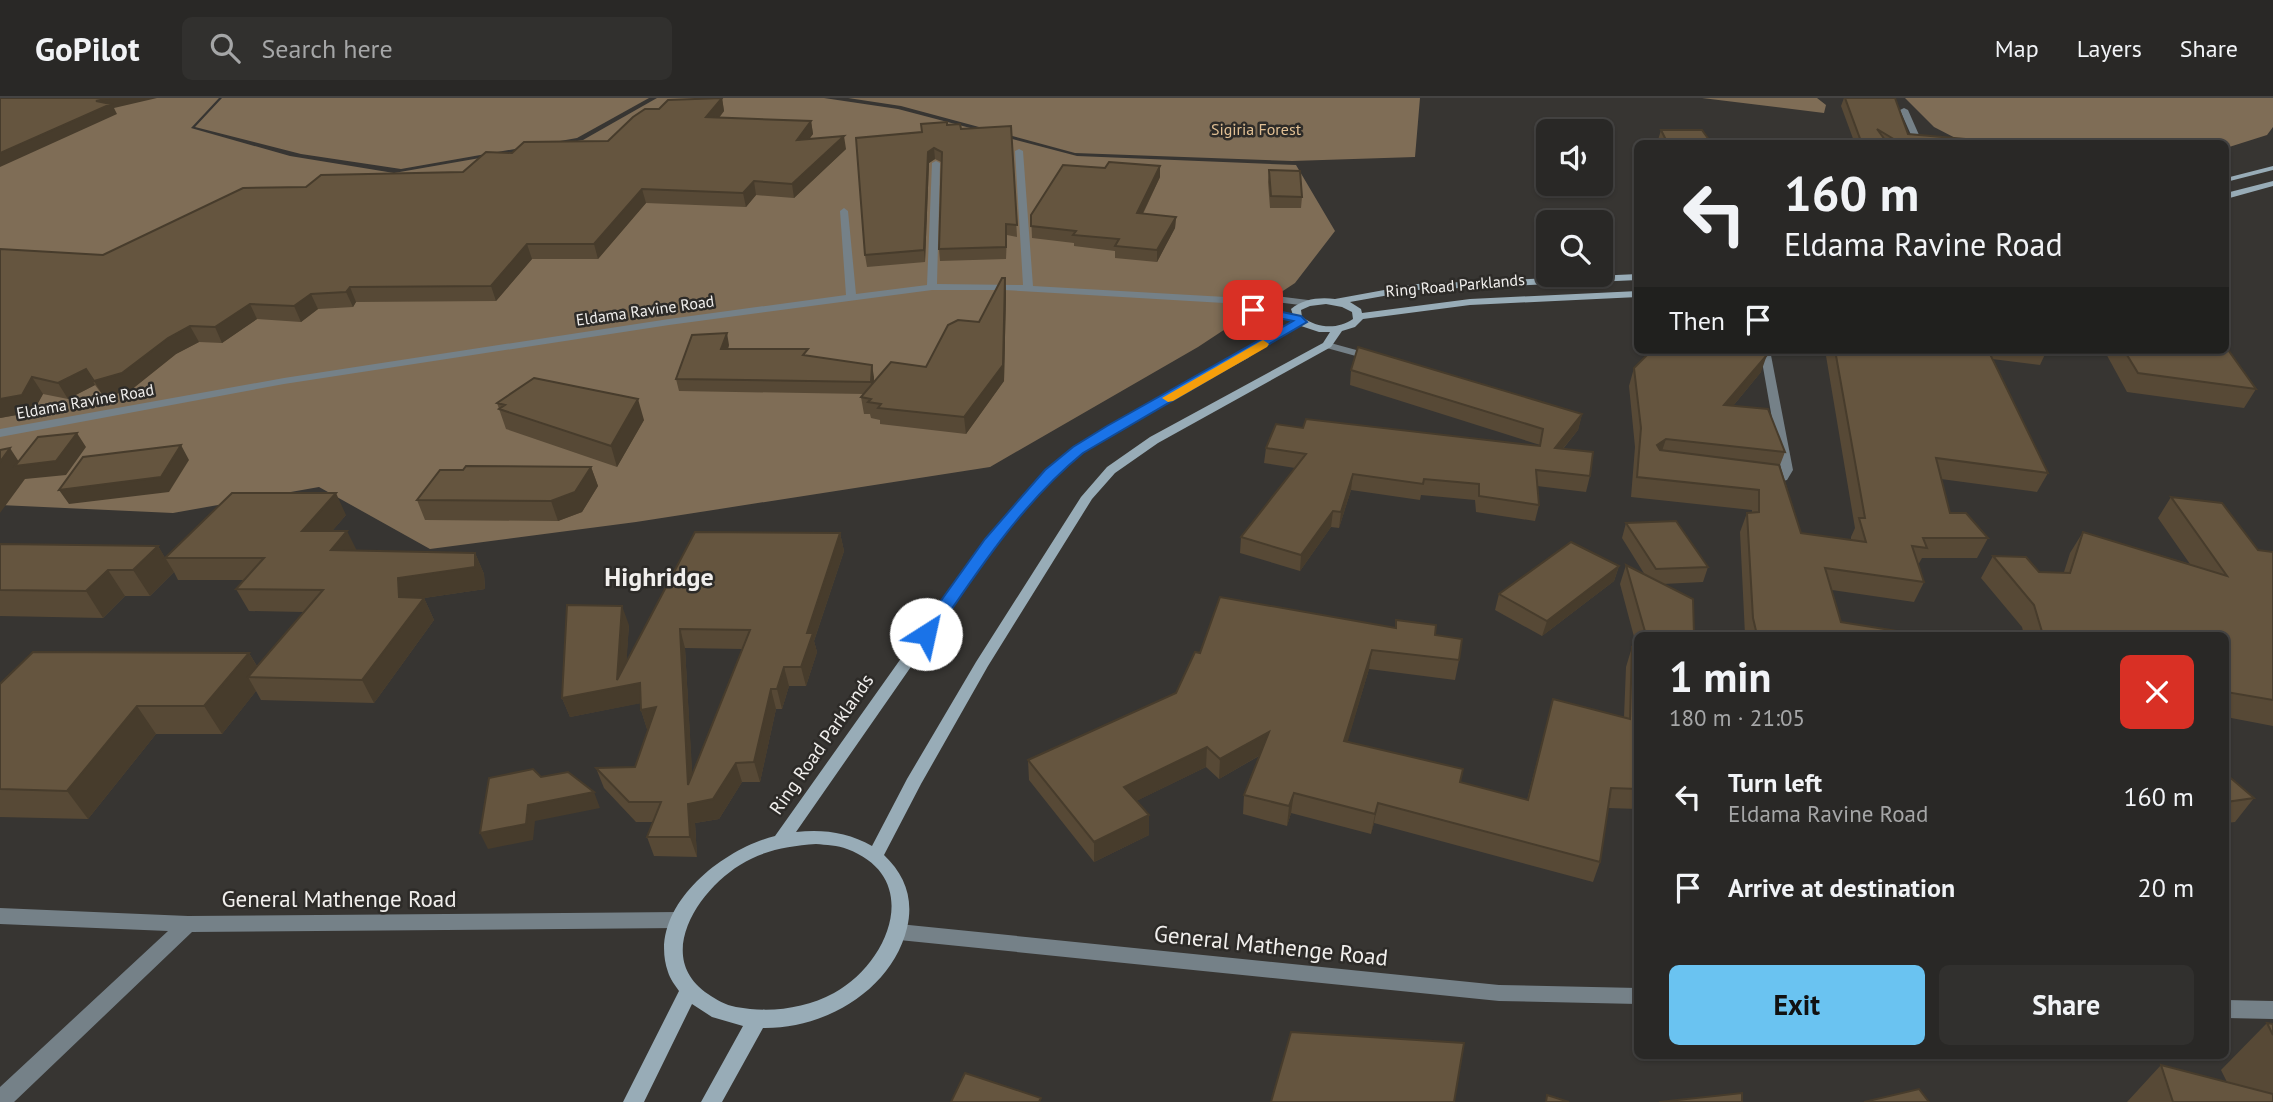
<!DOCTYPE html>
<html lang="en">
<head>
<meta charset="utf-8">
<style>
	body { margin:0; font-family:"PT Sans",sans-serif; background:#31302e; color:#f1f3f6; height:100vh; display:flex; flex-direction:column; font-size:26px; white-space:nowrap }
	* { box-sizing:border-box; margin:0 }
	p { font-size:23px; color:#a5a6a7 }
	.icon { flex:none; width:38px; height:38px; fill:none; stroke:currentColor; stroke-width:2; stroke-linecap:round; stroke-linejoin:round }
	.map { position:relative; flex:1; overflow:hidden }
	.details { position:absolute; left:1634px; top:534px; width:595px; height:427px; display:flex; flex-direction:column; background:#292826; border-radius:10px; box-shadow:0 2px 5px #0004,0 0 0 2px #454443 }
	.details>* { flex:none }
	.banner { position:absolute; left:1634px; top:42px; width:595px; height:214px; border-radius:10px; box-shadow:0 2px 5px #0004,0 0 0 2px #454443; background:#292826; color:#f1f3f6; overflow:hidden }
	.buttons { position:absolute; left:1536px; top:21px; display:grid; gap:14px }
	.buttons a { display:grid; place-items:center; width:77px; height:77px; border-radius:10px; background:#292826; box-shadow:0 2px 5px #0004,0 0 0 2px #454443; font-size:35px }
	.pin { position:absolute; display:grid; place-items:center; width:60px; height:60px; color:#fff; margin:-30px; border-radius:14px; box-shadow:0 4px 10px #0006 }
	.me { position:absolute; width:77px; margin:-38px; rotate:35deg; stroke-linejoin:round; filter:drop-shadow(0 0 5px #0008) }
	.turn { display:flex; align-items:center; gap:24px; height:147px; padding:0 35px; font-size:32px }
	.turn .icon { width:91px; height:91px; stroke-width:2.5 }
	.turn b { display:block; font-size:49px; line-height:60px }
	.then { display:flex; align-items:center; height:66px; padding:0 35px; background:#0003; gap:14px; font-size:26px }
	.round { display:grid; place-items:center; flex:none; width:74px; height:74px; border-radius:10px; background:#31302e }
	.headline { display:flex; align-items:center; justify-content:space-between; height:119px; padding:0 35px }
	h1 { font-size:42px; font-weight:600; line-height:52px }
	.primary-button { display:flex; gap:14px; margin-top:auto; padding:14px 35px }
	.primary-button a { flex:1; height:80px; border-radius:10px; background:#6ac3f1; color:#111; font-size:28px; font-weight:600; line-height:80px; text-align:center }
	.primary-button a+a { background:#31302e; color:#f1f3f6 }
	ul { padding:0; list-style:none }
	li { display:flex; align-items:center; gap:21px; height:91px; padding:0 35px }
	li div { flex:1 }
	li b { display:block; font-size:26px }
	li em { font-style:normal }
	header { display:flex; align-items:center; gap:42px; box-sizing:border-box; height:98px; padding:0 35px; background:#292826; border-bottom:2px solid #454443 }
	header strong { font-size:33px }
	nav { display:flex; gap:38px; margin-inline-start:auto; font-size:24px }
	.search { width:490px; height:63px; background:#31302e; display:flex; align-items:center; gap:18px; box-sizing:border-box; padding:0 24px; border-radius:10px; color:#a5a6a7; font-size:26px }
	.map>svg:first-child { display:block }
	.forest { fill:#7f6d56 }
	.lines { fill:none; stroke-linecap:round; stroke-linejoin:round }
	.street { fill:#758188; fill-rule:evenodd }
	.secondary { fill:#98acb7; fill-rule:evenodd }
	.wall { fill:#574936; fill-rule:evenodd }
	.shaded-wall { fill:#473c2c }
	.building { fill:#65553f; stroke:#473c2c; stroke-width:2; fill-rule:evenodd }
	.route { fill:#1a73e8; stroke:#114b97; stroke-width:2 }
	.slow { fill:#f59e0b }
	.labels { text-anchor:middle; dominant-baseline:central; stroke-width:5; stroke-linejoin:round; paint-order:stroke }
	.far-park-label { font-size:16px; fill:#e2c094; stroke:#2d2b28 }
	.far-street-label { font-size:16px; fill:#f1efed; stroke:#2d2b28 }
	.street-label { font-size:19px; fill:#f1efed; stroke:#2d2b28 }
	.near-street-label { font-size:23px; fill:#f1efed; stroke:#2d2b28 }
	.district-label { font-size:26px; font-weight:bold; fill:#f1efed; stroke:#2d2b28 }
</style>
</head>
<body>
<header>
<strong>GoPilot</strong>
<div class="search"><svg class="icon" aria-label="search" viewBox="0 0 24 24"><circle cx="10" cy="10" r="6"/><path d="M15 15l6 6"/></svg>Search here</div>
<nav><a>Map</a><a>Layers</a><a>Share</a></nav>
</header>
<div class="map">
<svg width="2273" height="1004" viewBox="0 0 2273 1004">
	<rect width="100%" height="100%" fill="#373532"/>
	<path class="forest" d="M0 0H219L191 30 290 58 394 75 583 42 657 0H824L898 11 1077 58 1296 67 1335 133 1295 185 1198 249 990 369 636 424 430 451 319 389 173 415 0 407Z
		M222 0H649L577 40 401 71 301 56 195 29Z
		M848 0H1420L1415 59 1292 63 1075 55 901 8Z
		M1702 0H1817L1826 7 1824 15Z
		M1905 0H2273V29L2267 37 2226 50V46L1965 45 1934 29Z"/>
	<g class="lines">
		<path class="street" d="M1904 10 1908 12 1923 46H1915L1900 12Z
			M1019 51 1023 53 1033 188 1243 200 1268 197 1308 202 1313 205 1308 208 1268 203 1253 205 1263 211 1301 218 1302 220 1297 223 1256 216 1241 206 1005 192H932L669 227 284 286 0 339V331L284 280 669 221 846 197 840 113 844 110 848 113 856 196 927 187 932 65 936 63 940 65 937 186 1023 187 1015 53Z
			M1327 244 1378 258 1379 260 1374 263 1323 249V245Z
			M1760 252H1770L1793 372 1787 382C1779 384 1766 385 1760 379L1766 375H1779L1781 372Z
			M0 810 188 818 679 814 685 817 688 822 685 827 679 830 192 834 14 1004H0V989L168 833 0 826Z
			M899 826 1499 887 1638 890V906L1499 903 899 842 892 839 890 834 892 829Z
			M2226 902 2273 903V921L2226 920Z"/>
		<path class="secondary" d="M2273 68V72L2226 84V80Z
			M2273 83V88L2226 101V95Z
			M1638 176V182L1417 192 1350 204 1361 211 1362 215 1470 201 1638 193V199L1470 207 1363 221 1355 229 1342 233 1331 249 1158 345 1115 375 1092 401 988 568 921 686 884 757C905 777 914 801 907 830 892 892 825 931 763 930L722 1004H701L743 928 712 919 692 906 644 1004H623L679 893C675 887 670 881 668 874 646 811 721 751 775 738L985 442 1046 372 1074 349 1107 329 1240 256 1271 234 1295 223 1291 211C1303 201 1319 199 1335 201L1417 186ZM1326 206 1342 209 1352 214 1353 221C1337 232 1317 230 1302 219L1301 212 1310 208ZM1301 228 1319 234H1330L1323 245 1150 339 1107 369 1081 399 976 564 907 681 872 748C848 734 822 731 796 734L995 448 1054 378 1082 355 1115 333 1248 260 1279 238ZM816 746C826 747 838 747 847 751 924 780 889 865 834 895 804 911 770 915 736 909 725 907 717 902 708 896 653 859 699 792 740 767 764 752 788 748 816 746Z"/>
	</g>
	<path class="wall" d="M722 0 724 13 719 20 811 23 813 36 809 41 846 51 794 100 756 97 746 109 646 105 598 161H532L496 203 356 204 353 209 318 211 301 224 257 221 222 245 199 244 176 256 131 292 104 299 95 287 68 301 43 296 33 314 0 320 103 157 306 89 463 74 512 55 608 43 659 11Z
		M1844 0H1895L1908 36 2023 46H1855L1841 8Z
		M947 27 961 31 1011 28 1017 139 1007 137 1006 161 940 163 939 151 941 64 935 61 929 65 925 164 867 169 865 157 922 34Z
		M1661 32 1712 46H1660L1658 42Z
		M1269 72 1302 99 1301 110H1270L1268 84Z
		M1160 79 1143 116 1176 119 1175 130 1157 164 1115 160V153L1074 148V145L1032 140 1031 117Z
		M1005 180 1006 195 1004 283 966 336 880 326V322L871 320 870 316H864L861 299 864 296 679 293 676 281 729 247 728 251 809 258 874 279V285L926 269 979 224Z
		M1825 252H2047L2040 267 1992 261 2048 375 2037 394 1941 381 1950 415 1988 440 1977 460H1922L1918 467 1924 484 1914 504 1832 492 1841 524 1922 537H1745L1740 434 1747 415H1752V412L1631 399 1635 349 1629 288 1634 270 1761 274 1733 308 1785 354 1780 367 1801 435 1851 442V439L1855 430Z
		M2104 252H2226L2256 291 2244 310 2127 294Z
		M1351 272 1582 316 1578 332 1563 351 1590 378 1586 394 1537 388 1539 407 1535 423 1476 414 1475 402 1421 397 1420 402 1351 392 1339 430 1331 429 1300 473 1240 455 1241 439 1295 370 1264 365 1266 350 1303 330 1539 348 1540 347 1350 287Z
		M497 305 644 322 617 369 506 331Z
		M591 369 598 388 582 414 558 423 425 422 417 402 463 372Z
		M2171 399 2258 452 2273 454V628L2226 619V537H2024L2022 529 1981 480 1993 458 2039 474H2064L2070 455 2083 434 2190 466 2158 420Z
		M346 417 332 433 357 453 475 455 484 476 485 491 424 500 434 522 374 605 261 602 256 593 222 636H156L88 721 0 719V586L249 555 257 568 304 514 249 513 236 491 244 482H178L174 474 150 498H125L103 520 0 518V446L158 448 165 460Z
		M1626 425 1708 469 1703 484 1663 486 1694 537H1638V711L1608 710 1600 764 1593 784 1374 725 1371 736 1291 715 1287 728 1243 716 1244 697 1259 658 1219 681 1206 669 1136 703 1149 737 1094 764 1029 682 1028 662 1176 595 1200 555 1395 530 1396 522 1435 537 1459 562 1455 582 1369 571 1347 644 1460 684 1527 702 1553 601 1624 619 1626 569 1632 549 1637 550 1620 486 1626 467 1645 477 1622 440Z
		M695 434 840 435 844 453 814 543 817 554 806 588H789L782 611H776L760 684H742L719 721 695 725 697 759 654 758 647 739 653 724H636L604 690 596 670 635 669 648 631H647L641 612 640 605 570 619 562 600 629 527 626 565ZM685 550 742 551 692 676Z
		M1619 468 1614 483 1542 538 1495 512 1499 496Z
		M2226 676 2254 700 2235 724 2226 725Z
		M2267 925 2273 926V1004H2127L2161 967 2227 984 2221 972Z"/>
	<path class="shaded-wall" d="M109 0H157L114 10 117 16 0 69V55L96 3Z
		M722 0 724 13 709 32 706 19Z
		M811 23 813 36 799 55 797 42Z
		M844 38 846 51 794 100 792 86Z
		M934 50 935 61 929 65 925 164 924 152 928 54Z
		M1160 68V79L1137 127V115Z
		M754 83 756 97 746 109 743 95Z
		M642 91 646 105 598 161 594 146Z
		M1176 119 1175 130 1157 164V152Z
		M527 146 532 161 496 203 491 188Z
		M1005 180 1006 195 1004 283 966 336 964 319Z
		M350 189 356 204 353 209 346 194Z
		M311 196 318 211 301 224 294 208Z
		M250 206 257 221 222 245 215 229Z
		M190 228 199 244 176 256 131 292 104 299 94 283 168 240Z
		M727 235 729 247 724 263 721 251Z
		M1767 257 1761 274 1718 326 1724 307Z
		M872 267 874 279 873 296 871 284Z
		M86 271 95 287 68 301 58 285Z
		M32 279 43 296 33 314 0 320V301Z
		M638 301 644 322 617 369 611 348Z
		M1582 316 1578 332 1551 365 1555 350Z
		M77 335 86 349 66 377 25 381 0 415V364L10 350 21 367Z
		M1666 341 1660 359 1657 347Z
		M181 347 189 362 169 394 69 406 59 392Z
		M591 369 598 388 582 414 558 423 551 403Z
		M1353 376 1351 392 1339 430 1341 414Z
		M336 395 346 417 313 455 302 433Z
		M1333 413 1331 429 1300 473 1301 457Z
		M347 433 358 455 331 452Z
		M840 435 844 453 814 543 817 554 806 588 801 569 807 535Z
		M158 448 174 474 150 498 133 472Z
		M475 455 484 476 485 491 424 500 434 522 374 605 362 582 399 499 398 480Z
		M1619 468 1614 483 1542 538 1547 523Z
		M108 472 125 498 103 520 86 493Z
		M622 508 629 527 625 588 640 585 647 604 570 619 562 600 617 582Z
		M680 531 685 550 694 705 736 665 742 684 719 721 695 725 697 759 690 739Z
		M1372 552 1369 571 1342 663 1344 643Z
		M249 555 264 580 248 579 256 593 222 636 204 608Z
		M784 569 789 588 782 611 777 591Z
		M771 591 776 611 760 684 754 664Z
		M137 608 156 636 88 721 67 693Z
		M656 609 663 628 647 631 641 612Z
		M1269 634 1267 653 1219 681 1220 661Z
		M1207 649 1206 669 1124 709V689Z
		M594 694 600 710 535 723 533 742 488 751 480 735 528 707Z
		M1294 695 1291 715 1287 728 1289 708Z
		M1378 705 1374 725 1371 736 1375 716Z
		M1149 717V737L1094 764V744Z"/>
	<path class="building" d="M0 0H109L96 3 111 6 0 55Z
		M722 0 706 19 811 23 797 42 844 38 792 86 754 83 743 95 642 91 594 146H527L491 188 350 189 346 194 311 196 294 208 250 206 215 229 190 228 168 240 122 275 94 283 86 271 58 285 32 279 22 297 0 301V151L103 157 243 90 306 89 321 77 463 74 486 54 512 55 524 44 608 43 633 19 645 11H659L668 2Z
		M1845 0H1895L1908 36 2023 46H1902L1877 31 1888 46H1862Z
		M947 24V27L960 26 961 31 1011 28 1017 127 1006 126V149L939 151 942 54 934 50 928 54 924 152 865 157 856 40 922 34 921 26Z
		M1661 32H1702L1712 46H1668Z
		M1109 64 1160 68 1137 115 1176 119 1157 152 1115 148 1119 141 1073 137 1076 133 1031 128V117L1063 67 1105 70Z
		M1269 72 1300 73 1302 99 1271 98Z
		M1002 180H1005L1003 267 964 319 878 310 881 306 868 304 871 301 861 299 891 264 926 269 948 227 958 222 979 224Z
		M727 235 721 251H808L803 257 872 267 871 284 676 281 692 237Z
		M1358 249 1582 316 1555 350 1593 354 1590 378 1536 372 1539 407 1479 398V386L1424 381 1423 386 1353 376 1341 414 1333 413 1301 457 1241 439 1306 356 1266 350 1276 326 1303 330 1306 321 1540 348 1543 331 1351 272Z
		M2226 249 2256 291 2138 275 2124 252H2226Z
		M1652 252H1751L1767 257 1724 307 1768 311 1785 354 1666 341 1657 347 1660 352 1779 367 1801 435 1866 444 1859 420H1865L1835 252H1988L2048 375 1936 360 1950 415H1966L1988 440H1923L1927 450 1912 448 1924 484 1825 470 1841 524 1922 537H1757L1753 520 1747 415 1759 414V392L1637 379 1641 330 1634 270Z
		M534 280 638 301 611 348 499 311 505 307 497 305Z
		M77 335 56 363 15 368 38 339Z
		M181 347 161 379 59 392 83 359Z
		M10 350 0 364V352Z
		M466 368 591 369 575 394 551 403 417 402 440 372H463Z
		M232 395H336L302 433H347L331 452 475 455V469L398 480 399 499 424 500 362 582 248 579 323 492 236 491 264 460H165Z
		M2171 399 2222 405 2258 452 2273 454V602L2226 594V537H2043L2034 507 1993 458 2026 459 2039 474 2070 475 2083 434 2227 478Z
		M1676 423 1708 469 1656 471 1626 425Z
		M695 434 840 435 807 535H813L801 569H784L777 591H771L754 664 736 665 713 701 688 706 690 739H647L661 704H629L596 670 635 669 656 609 641 612 640 585 562 600 567 507 622 508 617 582ZM680 531 750 532 688 687Z
		M1571 444 1619 468 1547 523 1499 496Z
		M0 446 158 448 133 472H108L86 493 0 492Z
		M1626 467 1693 501 1694 537H1646Z
		M1220 499 1396 530V522L1436 527 1435 537 1462 541 1459 562 1372 552 1344 643 1463 671 1460 684 1528 702 1553 601 1630 621 1632 549 1638 550V691L1611 690 1600 764 1378 705 1375 716 1294 695 1289 708 1244 697 1269 634 1220 661 1207 649 1124 689 1149 717 1094 744 1028 662 1176 595 1195 554 1200 555Z
		M33 554 249 555 204 608H137L67 693 0 691V586Z
		M533 671 541 679 568 674 594 694 528 707 526 726 480 735 489 680Z
		M2226 676 2254 700 2226 704Z
		M2267 925 2273 926V937Z
		M1291 934 1464 945 1454 1004H1271Z
		M2161 967 2273 996V1004H2173Z
		M965 975 1041 1000 1039 1004H951Z
		M1919 991 1929 1004H1864Z
		M1742 995V1004H1659Z
		M1547 997 1569 1004H1546Z"/>
	<path class="route" d="M1253 208 1301 218 1307 224 1083 355C1021 406 977 474 932 540H920L918 536 920 532 985 441 1045 372 1073 349 1107 328 1293 223 1249 214V209Z"/>
	<path class="slow" d="M1263 242 1269 246 1267 249 1173 303 1168 304 1162 300Z"/>
	<g class="labels">
		<g class="far-park-label">
			<text x="1256" y="31">Sigiria Forest</text>
		</g>
		<g class="far-street-label">
			<text transform="translate(1455 187) rotate(-5)">Ring Road Parklands</text>
			<text transform="translate(645 212) rotate(-8)">Eldama Ravine Road</text>
			<text transform="translate(85 303) rotate(-10)">Eldama Ravine Road</text>
		</g>
		<g class="street-label">
			<text transform="translate(821 646) rotate(-55)">Ring Road Parklands</text>
		</g>
		<g class="near-street-label">
			<text x="339" y="800">General Mathenge Road</text>
			<text transform="translate(1271 847) rotate(6)">General Mathenge Road</text>
		</g>
		<g class="district-label">
			<text x="659" y="478">Highridge</text>
		</g>
	</g>
</svg>
<div class="buttons">
<a><svg class="icon" aria-label="sound" viewBox="0 0 24 24"><path d="M4 9h4l5-4v14l-5-4H4zM17 9q2 3 0 6"/></svg></a>
<a><svg class="icon" aria-label="search" viewBox="0 0 24 24"><circle cx="10" cy="10" r="6"/><path d="M15 15l6 6"/></svg></a>
</div>
<div class="pin" style="left:1253px;top:212px;background:#d93025"><svg class="icon" aria-label="arrive" viewBox="0 0 24 24"><path d="M6 21V4h12l-3 4 3 4H6"/></svg></div>
<svg class="me" style="left:926px;top:536px" viewBox="-20 -20 40 40"><circle r="19" fill="#fff"/><path d="M0-13L10 11 0 6-10 11z" fill="#1a73e8"/></svg>
<div class="banner">
<div class="turn"><svg class="icon" aria-label="left" viewBox="0 0 24 24"><path d="M17 20v-9H6M10 6l-5 5 5 5"/></svg><div><b>160 m</b>Eldama Ravine Road</div></div>
<div class="then">Then<svg class="icon" aria-label="arrive" viewBox="0 0 24 24"><path d="M6 21V4h12l-3 4 3 4H6"/></svg></div>
</div>
<section class="details">
<div class="headline"><div><h1>1 min</h1><p>180 m · 21:05</p></div><a class="round" style="background:#d93025;color:#fff"><svg class="icon" aria-label="close" viewBox="0 0 24 24"><path d="M6 6l12 12M18 6L6 18"/></svg></a></div>
<ul>
<li><svg class="icon" aria-label="left" viewBox="0 0 24 24"><path d="M17 20v-9H6M10 6l-5 5 5 5"/></svg><div><b>Turn left</b><p>Eldama Ravine Road</p></div><em>160 m</em></li>
<li><svg class="icon" aria-label="arrive" viewBox="0 0 24 24"><path d="M6 21V4h12l-3 4 3 4H6"/></svg><div><b>Arrive at destination</b></div><em>20 m</em></li>
</ul>
<div class="primary-button"><a>Exit</a><a>Share</a></div>
</section>
</div>
</body>
</html>
